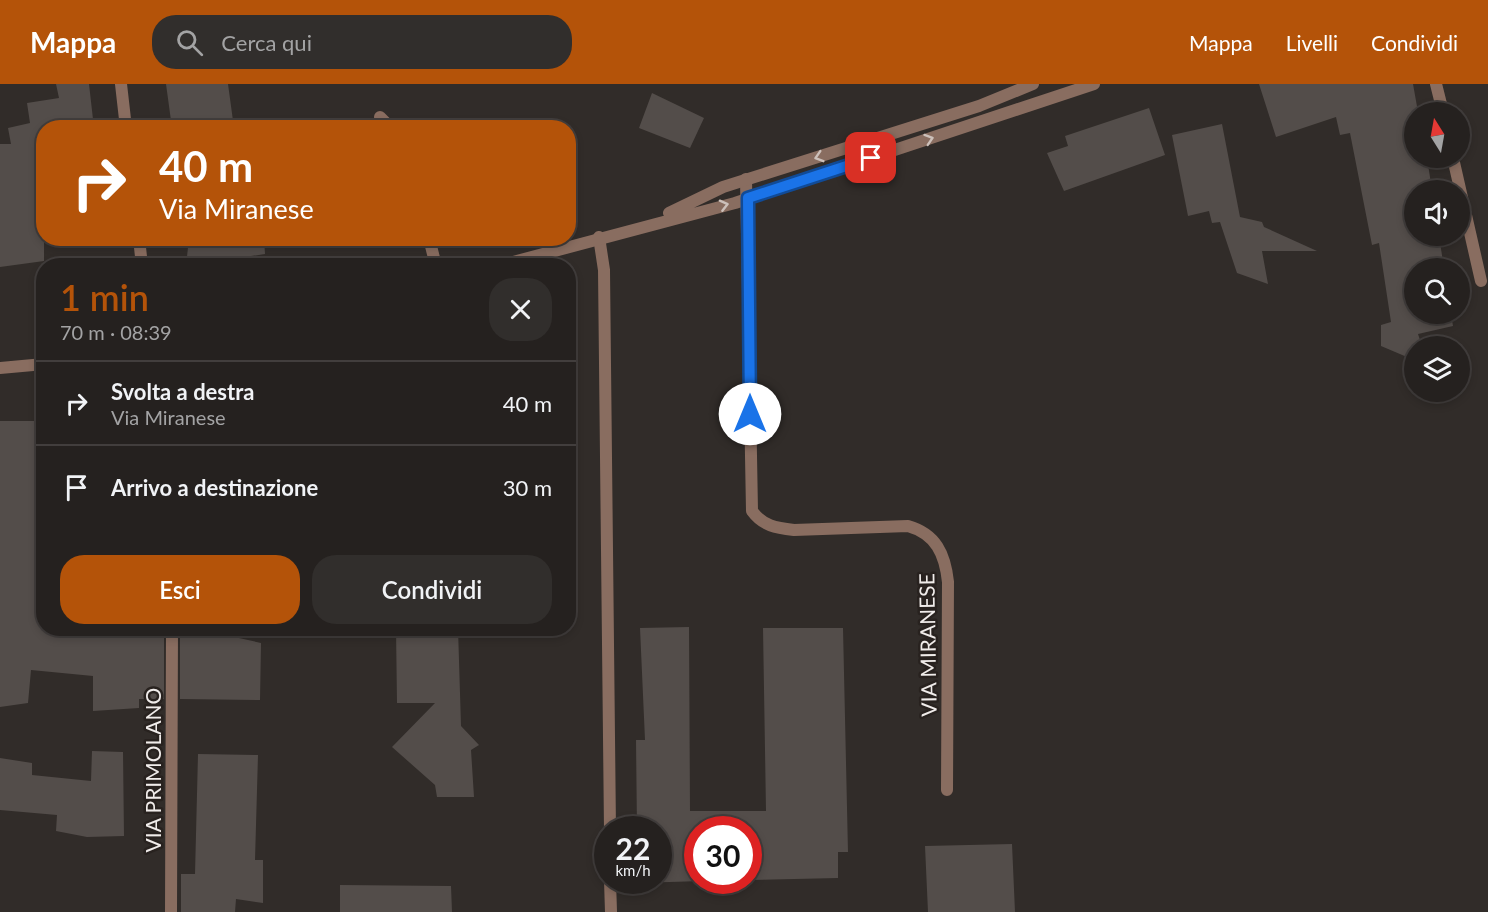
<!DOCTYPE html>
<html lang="it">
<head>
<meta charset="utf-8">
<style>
	body { margin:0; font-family:Lato,sans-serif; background:#312e2c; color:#f1f3f6; height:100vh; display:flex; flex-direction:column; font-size:22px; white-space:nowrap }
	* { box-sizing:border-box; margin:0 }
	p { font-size:20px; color:#a3a3a4 }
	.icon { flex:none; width:33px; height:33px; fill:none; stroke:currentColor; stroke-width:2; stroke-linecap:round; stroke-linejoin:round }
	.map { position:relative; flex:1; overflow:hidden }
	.side { position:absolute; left:36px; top:174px; width:540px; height:378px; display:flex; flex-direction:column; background:#25211f; border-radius:24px; box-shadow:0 3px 9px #0003,0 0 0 2px #423e3d }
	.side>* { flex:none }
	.banner { position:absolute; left:36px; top:36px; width:540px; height:126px; border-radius:24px; box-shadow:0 3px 9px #0003,0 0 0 2px #423e3d; background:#b45309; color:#fff; overflow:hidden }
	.needle { width:39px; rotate:349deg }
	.buttons { position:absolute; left:1404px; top:18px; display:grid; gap:12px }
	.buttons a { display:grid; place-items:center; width:66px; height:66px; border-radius:50%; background:#25211f; box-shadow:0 3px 9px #0003,0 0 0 2px #423e3d; font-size:30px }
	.speed { position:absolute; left:594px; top:732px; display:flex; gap:12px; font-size:30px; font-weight:700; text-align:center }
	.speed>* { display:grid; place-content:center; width:78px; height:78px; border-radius:50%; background:#25211f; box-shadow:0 3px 9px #0003,0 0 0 2px #423e3d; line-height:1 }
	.speed small { font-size:15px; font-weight:400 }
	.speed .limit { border:9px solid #d22; background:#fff; color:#111 }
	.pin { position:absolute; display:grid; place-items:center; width:51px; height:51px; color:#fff; margin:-26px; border-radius:12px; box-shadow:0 3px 9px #0006 }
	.me { position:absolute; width:66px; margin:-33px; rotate:0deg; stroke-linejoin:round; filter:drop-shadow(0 0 4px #0008) }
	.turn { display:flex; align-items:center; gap:21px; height:126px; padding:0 24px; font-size:27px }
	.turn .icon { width:78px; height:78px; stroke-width:2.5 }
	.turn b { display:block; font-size:42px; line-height:51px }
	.round { display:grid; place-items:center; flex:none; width:63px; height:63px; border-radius:24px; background:#312e2c }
	.summary { display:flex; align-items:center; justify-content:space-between; height:102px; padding:0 24px }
	h1 { font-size:36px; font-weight:600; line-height:45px; color:#b45309 }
	.cta { display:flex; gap:12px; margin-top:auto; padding:12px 24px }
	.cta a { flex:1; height:69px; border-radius:24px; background:#b45309; color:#fff; font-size:24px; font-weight:600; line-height:69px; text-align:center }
	.cta a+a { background:#312e2c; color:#f1f3f6 }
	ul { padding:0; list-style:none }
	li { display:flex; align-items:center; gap:18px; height:84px; padding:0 24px; border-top:2px solid #423e3d }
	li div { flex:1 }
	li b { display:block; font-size:22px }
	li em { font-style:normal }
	header { display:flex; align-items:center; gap:36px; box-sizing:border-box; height:84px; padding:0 30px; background:#b45309; color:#fff }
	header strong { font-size:28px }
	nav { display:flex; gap:33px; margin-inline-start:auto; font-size:21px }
	.search { width:420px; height:54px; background:#312e2c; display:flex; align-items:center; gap:15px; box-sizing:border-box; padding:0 21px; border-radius:24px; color:#a3a3a4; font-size:22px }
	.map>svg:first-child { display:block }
	.building { fill:#534d4a }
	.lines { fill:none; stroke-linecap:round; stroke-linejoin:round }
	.minor { stroke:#896d60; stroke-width:12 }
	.tertiary { stroke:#896d60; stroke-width:12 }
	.oneway { stroke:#ccc0ba }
	.route-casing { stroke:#114b97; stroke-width:15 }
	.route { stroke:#1a73e8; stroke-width:10 }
	.labels { text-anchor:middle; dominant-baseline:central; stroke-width:5; stroke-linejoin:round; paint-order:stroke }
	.street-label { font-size:21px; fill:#f0ecea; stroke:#28221f }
</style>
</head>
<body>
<header>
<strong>Mappa</strong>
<div class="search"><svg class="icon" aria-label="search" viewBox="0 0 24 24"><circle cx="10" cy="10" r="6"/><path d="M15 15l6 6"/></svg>Cerca qui</div>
<nav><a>Mappa</a><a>Livelli</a><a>Condividi</a></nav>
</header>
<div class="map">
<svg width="1488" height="828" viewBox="0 0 1488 828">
	<rect width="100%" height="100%" fill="#312c29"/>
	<path class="building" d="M56 0H89L94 44H44V177L0 183V60H11L8 44 30 39 27 19 59 14Z
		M166 0H228L234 44H172Z
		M1259 0H1413L1418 28H1414V74H1427L1432 106H1414V152H1439L1444 184H1414V230H1451L1453 242 1418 250 1422 262H1414V276L1381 262V241L1391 238 1379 159 1372 161 1350 49 1340 51 1336 33 1276 53Z
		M652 9 704 34 690 64 639 44Z
		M1149 24 1165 71 1064 107 1047 69 1068 62 1065 52Z
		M1222 40 1240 133 1262 138 1264 143 1317 167H1262L1268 200 1237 189 1220 138 1212 139 1209 127 1188 132 1172 51Z
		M189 154H264L265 170 186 182Z
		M0 337H44V458L40 506H44V544H141V549L164 551V615H139V624L93 627V592L31 586 28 619 0 623Z
		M689 543 690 727H766L763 544H843L848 768H838V794L748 796V746H698V796H735L637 799V796H658V746H637L636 656H645L640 544Z
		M396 544H458L461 642 479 661 471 666 474 713H437L435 701 392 663 435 619H397Z
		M180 551 239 554 261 559 260 616 180 615Z
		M92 667 123 668 124 752 87 753 56 747 57 731 0 726V674L32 679V691L91 697Z
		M198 670 258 671 255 776H263V819L236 815 235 828H181V790H195Z
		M1012 760 1015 828H928L925 762Z
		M340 801 451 802 452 828H340Z"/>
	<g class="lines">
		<path class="minor" d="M121 0 126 44
			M1436 0 1443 28
			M380 33 391 44
			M1453 74 1481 197
			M746 95 752 427C763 442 776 444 794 446L908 442C936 450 945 470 948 498L947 706
			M599 153 604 186 610 746
			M139 154 142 182
			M429 154 436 182
			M610 796 611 828
			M171 828 172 544"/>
		<path class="tertiary" d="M669 129 723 103 979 22 1033 0
			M498 182 735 119 1094 0
			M0 284 44 280"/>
	</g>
	<defs><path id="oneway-chevron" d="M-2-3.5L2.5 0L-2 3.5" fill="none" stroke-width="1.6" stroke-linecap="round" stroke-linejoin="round" transform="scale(1.5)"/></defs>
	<g class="oneway">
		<use href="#oneway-chevron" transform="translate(929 55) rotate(-18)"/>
		<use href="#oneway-chevron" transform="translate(819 73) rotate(163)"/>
		<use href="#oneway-chevron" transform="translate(724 121) rotate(-14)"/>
	</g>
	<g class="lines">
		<g class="route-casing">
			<path id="route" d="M750 330 748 114 871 74"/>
		</g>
		<use href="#route" class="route"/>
	</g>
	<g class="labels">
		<g class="street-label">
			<text transform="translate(927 561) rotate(-91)">VIA MIRANESE</text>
			<text transform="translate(152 686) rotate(-90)">VIA PRIMOLANO</text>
		</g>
	</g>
</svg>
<div class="buttons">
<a><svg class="needle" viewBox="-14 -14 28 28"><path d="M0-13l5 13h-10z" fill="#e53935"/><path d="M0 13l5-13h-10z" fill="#a3a3a4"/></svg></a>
<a><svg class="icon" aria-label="sound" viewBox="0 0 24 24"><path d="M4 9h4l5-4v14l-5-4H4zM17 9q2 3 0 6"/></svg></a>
<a><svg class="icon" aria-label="search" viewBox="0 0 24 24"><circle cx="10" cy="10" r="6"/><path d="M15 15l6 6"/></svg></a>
<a><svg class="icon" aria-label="layers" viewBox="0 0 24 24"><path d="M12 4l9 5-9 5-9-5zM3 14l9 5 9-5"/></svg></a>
</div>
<div class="speed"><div>22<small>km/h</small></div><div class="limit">30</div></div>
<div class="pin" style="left:871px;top:74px;background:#d93025"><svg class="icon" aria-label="arrive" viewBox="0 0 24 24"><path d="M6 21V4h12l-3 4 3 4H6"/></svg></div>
<svg class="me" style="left:750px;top:330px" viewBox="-20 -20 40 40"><circle r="19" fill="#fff"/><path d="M0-13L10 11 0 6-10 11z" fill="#1a73e8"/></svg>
<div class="banner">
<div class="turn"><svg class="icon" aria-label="right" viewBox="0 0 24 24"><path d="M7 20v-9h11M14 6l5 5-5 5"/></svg><div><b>40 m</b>Via Miranese</div></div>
</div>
<section class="side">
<div class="summary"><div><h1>1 min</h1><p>70 m · 08:39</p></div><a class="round"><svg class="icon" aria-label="close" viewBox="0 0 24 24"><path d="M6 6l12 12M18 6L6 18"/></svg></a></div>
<ul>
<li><svg class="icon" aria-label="right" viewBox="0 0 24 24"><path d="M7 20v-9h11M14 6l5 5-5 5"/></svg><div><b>Svolta a destra</b><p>Via Miranese</p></div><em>40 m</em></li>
<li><svg class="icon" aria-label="arrive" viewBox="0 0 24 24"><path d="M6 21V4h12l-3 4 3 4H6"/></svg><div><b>Arrivo a destinazione</b></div><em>30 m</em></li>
</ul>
<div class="cta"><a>Esci</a><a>Condividi</a></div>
</section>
</div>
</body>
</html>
